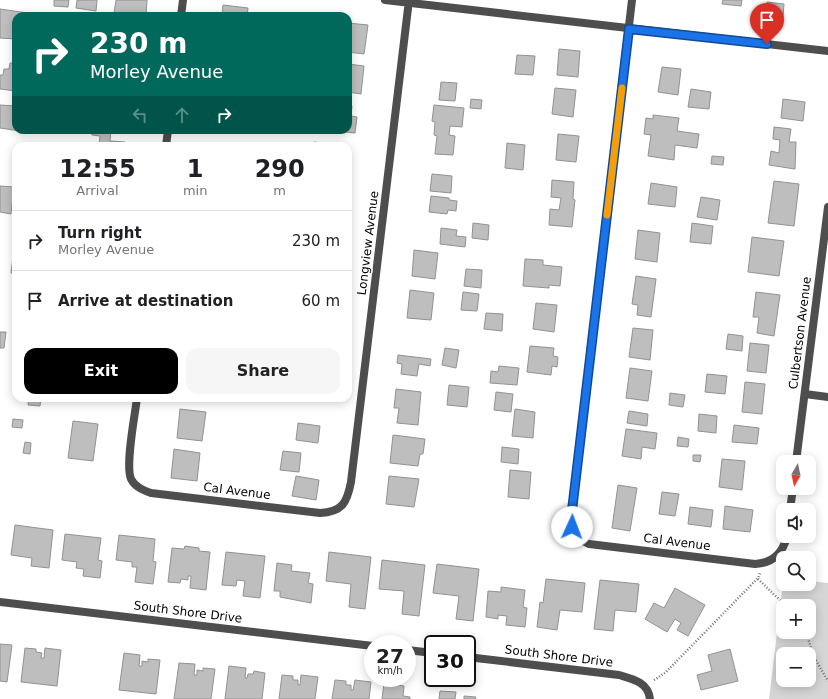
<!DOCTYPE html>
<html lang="en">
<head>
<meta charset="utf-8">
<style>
	body { margin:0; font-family:"DejaVu Sans",sans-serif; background:#f6f6f6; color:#202124; height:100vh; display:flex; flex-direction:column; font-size:15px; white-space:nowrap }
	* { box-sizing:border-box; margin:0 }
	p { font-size:13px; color:#757577 }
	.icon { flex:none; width:22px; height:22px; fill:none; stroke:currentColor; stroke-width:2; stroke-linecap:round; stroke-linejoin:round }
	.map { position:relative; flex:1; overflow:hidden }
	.drawer { position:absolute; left:12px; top:142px; width:340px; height:260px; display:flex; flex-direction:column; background:#fff; border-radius:12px; box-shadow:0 2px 10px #0003 }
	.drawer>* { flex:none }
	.guide { position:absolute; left:12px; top:12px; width:340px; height:122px; border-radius:12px; box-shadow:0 2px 10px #0003; background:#00695c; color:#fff; overflow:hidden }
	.needle { width:26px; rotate:189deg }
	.fabs { position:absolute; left:776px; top:455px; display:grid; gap:8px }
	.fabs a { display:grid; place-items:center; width:40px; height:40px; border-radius:8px; background:#fff; box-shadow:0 2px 10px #0003; font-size:20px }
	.speed { position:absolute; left:364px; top:635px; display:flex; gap:8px; font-size:20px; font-weight:700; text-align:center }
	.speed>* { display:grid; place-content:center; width:52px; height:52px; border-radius:50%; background:#fff; box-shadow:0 2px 10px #0003; line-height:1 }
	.speed small { font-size:10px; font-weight:400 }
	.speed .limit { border:2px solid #111; border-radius:6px; background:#fff; color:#111 }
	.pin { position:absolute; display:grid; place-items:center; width:34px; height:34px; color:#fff; margin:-41px -17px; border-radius:50% 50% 50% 0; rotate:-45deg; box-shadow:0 0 4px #0007 }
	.pin .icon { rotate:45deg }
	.me { position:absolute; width:44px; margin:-22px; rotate:2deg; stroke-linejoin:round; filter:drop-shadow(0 0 3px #0008) }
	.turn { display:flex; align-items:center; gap:14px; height:84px; padding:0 12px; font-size:18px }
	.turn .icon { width:52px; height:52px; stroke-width:2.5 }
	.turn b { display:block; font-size:28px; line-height:34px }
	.lanes { display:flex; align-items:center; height:38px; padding:0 12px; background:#0003; justify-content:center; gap:20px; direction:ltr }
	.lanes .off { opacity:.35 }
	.eta { display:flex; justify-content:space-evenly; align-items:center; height:68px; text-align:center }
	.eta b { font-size:24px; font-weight:700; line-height:28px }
	.primary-button { display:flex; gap:8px; margin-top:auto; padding:8px 12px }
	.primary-button a { flex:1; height:46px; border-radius:12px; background:#000; color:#fff; font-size:16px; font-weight:700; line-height:46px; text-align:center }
	.primary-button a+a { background:#f6f6f6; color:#202124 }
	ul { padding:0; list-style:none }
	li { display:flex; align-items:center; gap:12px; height:60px; padding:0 12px; border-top:1px solid #e0e0e0 }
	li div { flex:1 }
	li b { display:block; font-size:15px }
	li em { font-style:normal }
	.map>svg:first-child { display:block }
	.park { fill:#d5d5d5; fill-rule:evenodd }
	.building { fill:#bebebe; stroke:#929292 }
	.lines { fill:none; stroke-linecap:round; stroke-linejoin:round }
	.path { stroke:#707070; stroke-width:2.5; stroke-dasharray:1 2; stroke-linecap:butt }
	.minor { stroke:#4e4e4e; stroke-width:8 }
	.route-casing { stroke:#114b97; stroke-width:10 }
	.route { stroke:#1a73e8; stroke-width:7 }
	.slow { stroke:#f59e0b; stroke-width:7 }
	.labels { text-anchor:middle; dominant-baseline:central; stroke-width:3; stroke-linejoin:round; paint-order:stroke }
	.street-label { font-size:12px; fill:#000; stroke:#fff }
</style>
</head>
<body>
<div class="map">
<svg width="828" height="699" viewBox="0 0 828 699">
	<rect width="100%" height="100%" fill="#fff"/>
	<path class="park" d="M809 581 828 583V699H769L783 583 809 584ZM783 606H809V632H783ZM783 654H809V680H783Z"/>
	<path class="building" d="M54 0H69L68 7 54 6Z
		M77 0H97L96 11 76 8Z
		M116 0H147L146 16 114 13Z
		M723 0H742L741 6 722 4Z
		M767 2 784 4 783 17 766 15Z
		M223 5 248 8 247 16H222Z
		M0 9 28 13V16H16V39L0 38Z
		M348 23 368 25 364 54 348 52Z
		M559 49 580 51 578 77 557 75Z
		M517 55 535 56 533 75 515 74Z
		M10 63H16V91L0 89V75H3L4 69H9Z
		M348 64 364 66 361 94 348 92Z
		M662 67 681 69 678 95 658 92Z
		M441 82 457 83 455 101 439 100Z
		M555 88 576 90 573 117 552 114Z
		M691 89 711 92 709 109 688 107Z
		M471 99 482 100 481 109 470 108Z
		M783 99 805 102 803 121 781 118Z
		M0 105 16 106V130L20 131 0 128Z
		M348 105 352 106 351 116 357 117 355 133 325 130H348Z
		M434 105 464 108 462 127 450 126 449 135 455 136 453 155 435 154 437 136 434 135 435 122 432 121Z
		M653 115 679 118 677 131 699 134 697 148 675 145 674 160 648 156 651 135 644 134 646 118 653 119Z
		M774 127 791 129 789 142H796L795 169 769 165 771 151 779 153 780 140 773 139Z
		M92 130H111L110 141 125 142V146H99L100 136 92 135Z
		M558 134 579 136 576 162 556 160Z
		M314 142 346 146H313Z
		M507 143 525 145 523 170 505 168Z
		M712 156 724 157 723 165 711 164Z
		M348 158H351L350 174H348Z
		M432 174 452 176 451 193 430 191Z
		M552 180 574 182 573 199 575 200 572 227 549 225 550 209 559 210 561 198 551 197Z
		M774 181 799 184 794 226 768 223Z
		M651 183 677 187 675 207 648 204Z
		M0 186 14 187 11 214 0 212Z
		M431 196 449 198V200L457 201 456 211 448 210 447 214 429 212Z
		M701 197 720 200 717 220 697 217Z
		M473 223 489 225 488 240 472 238Z
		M692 223 713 226 711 244 690 242Z
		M441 228 457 230 456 236 466 237 465 247 440 244Z
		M638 230 660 233 657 262 635 259Z
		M752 237 784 241 779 276 748 272Z
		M414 250 438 253 435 279 412 276Z
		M13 257H16V274L11 273Z
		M525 259 543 260V265L562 267 560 286 549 285V288L523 286Z
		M466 269 482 270 481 288 464 286Z
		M636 276 656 279 651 317 637 315 638 305 632 304Z
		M410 290 434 293 431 320 407 318Z
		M463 292 479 294 477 311 461 310Z
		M756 292 780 295 774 336 757 333 759 317H753Z
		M536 303 557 305 554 332 533 329Z
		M486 313 503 314 502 331 484 329Z
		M633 328 653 330 650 360 629 357Z
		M0 332H6L4 348H0Z
		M728 334 743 336 742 351 726 349Z
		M750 343 769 345 766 373 747 371Z
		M530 346 554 348 553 356 558 357 557 367 552 366 551 375 527 372Z
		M445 348 459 350 456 368 442 365Z
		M398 355 431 359 430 366 419 364 417 376 401 374 402 364 397 363Z
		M499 366 519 368 517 385 490 383 491 371 498 372Z
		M630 368 652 371 648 401 626 398Z
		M707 374 727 376 725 394 705 392Z
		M745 382 765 384 762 414 742 412Z
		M449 385 469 387 467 407 447 405Z
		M396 389 421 392 418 425 397 423 399 408H394Z
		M496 392 513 394 511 412 494 410Z
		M670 393 685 395 683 407 669 405Z
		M29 398H41L40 406 28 405Z
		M180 409 206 412 202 441 177 438Z
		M515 409 535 412 533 438 512 436Z
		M629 411 648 414 647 426 627 423Z
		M699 414 717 416 716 433 698 431Z
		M13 419 23 420 22 428 12 427Z
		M73 421 98 424 93 461 68 458Z
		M298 423 320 426 318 443 296 440Z
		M734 425 759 428 757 444 732 442Z
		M626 429 657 433 655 449 642 447 641 459 622 456Z
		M393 435 425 439 423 454H420L418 466 390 463Z
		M678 437 689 439 688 447 677 446Z
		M25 442 31 443 30 454 23 453Z
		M502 447 519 449 518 464 501 462Z
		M174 449 200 453 197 481 171 478Z
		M283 451 301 453 299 472 280 470Z
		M693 455H701L700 462 693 461Z
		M722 459 745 461 742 490 719 487Z
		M510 470 531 472 529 499 508 497Z
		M296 476 319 480 316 500 292 496Z
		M389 476 419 479 414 507 386 504Z
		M618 485 637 488 630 531 612 528Z
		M662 492 679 494 675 516 659 514Z
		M725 506 753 510 750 532 723 529Z
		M690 507 713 510 711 527 688 524Z
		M15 525 53 530 49 568 31 566 32 558 11 555Z
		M65 534 101 538 98 560 102 561 100 578 83 576 84 569 76 568 77 562 62 560Z
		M119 535 155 539 153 561 156 562 153 584 135 582 137 567H132V562L116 560Z
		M185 546 199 548V551L210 552 206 590 190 588 191 576H188V580L181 579 180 583 168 582 172 548 184 549Z
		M226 552 265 556 260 598 243 596 245 581 237 580 236 586 222 585Z
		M329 552 371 557 365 609 349 607 351 584 326 581Z
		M382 560 425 565 419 616 402 614 404 591 379 589Z
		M277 563 292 565 291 571 310 573 308 583 313 584 311 603 280 597V591H274Z
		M437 564 479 569 473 621 456 619 459 596 433 593Z
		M546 579 585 583 582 612 560 610 557 630 537 627 540 602 543 603Z
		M600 580 639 584 636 612 615 610 613 631 594 629Z
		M501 587 525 590 523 607 527 608 525 627 506 625 507 616 498 615V619L486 617 488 591 501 592Z
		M675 588 705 605 688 636 677 630 681 623 675 619 667 632 645 619 654 603 664 608Z
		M0 644 12 645 7 682 0 681Z
		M25 648 36 649V652L42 653 41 658H44L45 648 61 650 57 686 21 682Z
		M730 649 738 681 701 690 697 675 712 671 708 655Z
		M124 653 140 655 139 666H142V661L148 662V659L160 660 156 694 119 690Z
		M179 663 195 664 194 675H197V670L203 671V668L215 669 211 699H174Z
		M229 666 246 668 245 678H247L248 674H253L254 671 265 673 262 699H225Z
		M282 675 293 676V680H298V685H300L301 675 318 677 315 699H279Z
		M335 680 346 681V685H351V690H353L355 680 371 682 369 699H332Z
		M384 683 404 686 403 696 410 697V699H382Z
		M440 691 456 692 455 699H439Z
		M464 696 476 697 475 699H464Z"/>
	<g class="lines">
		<path class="path" d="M758 579 786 606
			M806 632 814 657 828 681
			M654 680 665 673 758 578 760 573"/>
		<path class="minor" d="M385 0 828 51
			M632 0 571 519C572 532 577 539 589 544L755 564C773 563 783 553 787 536
			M181 16 183 0
			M166 146 168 130
			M805 394 828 397
			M137 398C135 415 125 465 131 479 135 487 143 490 151 493L320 513C342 512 347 503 351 482L409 0
			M796 462 828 207
			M790 510 793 488
			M0 602 373 646
			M407 650 433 653
			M467 657 619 675C633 679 648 682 650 699"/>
	</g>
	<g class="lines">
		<g class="route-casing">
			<path id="route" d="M572 527 571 519 629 29 767 44"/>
		</g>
		<use href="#route" class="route"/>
		<path class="slow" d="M607 215 622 88"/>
	</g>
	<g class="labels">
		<g class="street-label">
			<text transform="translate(368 243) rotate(-83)">Longview Avenue</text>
			<text transform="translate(800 333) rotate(-83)">Culbertson Avenue</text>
			<text transform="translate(237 491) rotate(7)">Cal Avenue</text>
			<text transform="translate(677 542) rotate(7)">Cal Avenue</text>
			<text transform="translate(188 612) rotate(7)">South Shore Drive</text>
			<text transform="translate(559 656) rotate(7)">South Shore Drive</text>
		</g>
	</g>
</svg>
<div class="fabs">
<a><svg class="needle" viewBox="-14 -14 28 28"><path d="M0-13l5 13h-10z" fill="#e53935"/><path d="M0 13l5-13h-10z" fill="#757577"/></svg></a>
<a><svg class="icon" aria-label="sound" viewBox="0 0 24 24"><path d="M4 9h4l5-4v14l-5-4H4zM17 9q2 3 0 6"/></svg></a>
<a><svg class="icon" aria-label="search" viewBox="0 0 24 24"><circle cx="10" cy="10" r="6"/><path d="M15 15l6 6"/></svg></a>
<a>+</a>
<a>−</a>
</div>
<div class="speed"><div>27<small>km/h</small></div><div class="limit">30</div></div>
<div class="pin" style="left:767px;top:44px;background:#d93025"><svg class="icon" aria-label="arrive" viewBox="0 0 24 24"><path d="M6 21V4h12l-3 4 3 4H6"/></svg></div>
<svg class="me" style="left:572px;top:527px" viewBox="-20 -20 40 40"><circle r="19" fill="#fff"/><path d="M0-13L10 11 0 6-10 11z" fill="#1a73e8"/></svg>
<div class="guide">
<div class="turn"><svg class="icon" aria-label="right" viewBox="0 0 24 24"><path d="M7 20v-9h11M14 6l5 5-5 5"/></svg><div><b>230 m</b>Morley Avenue</div></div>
<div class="lanes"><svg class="icon off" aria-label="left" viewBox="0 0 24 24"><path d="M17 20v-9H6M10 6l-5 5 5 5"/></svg><svg class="icon off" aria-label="ahead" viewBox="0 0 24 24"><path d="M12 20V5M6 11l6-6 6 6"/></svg><svg class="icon" aria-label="right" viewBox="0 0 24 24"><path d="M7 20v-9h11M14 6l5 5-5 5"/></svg></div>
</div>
<section class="drawer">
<div class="eta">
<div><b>12:55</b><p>Arrival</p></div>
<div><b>1</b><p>min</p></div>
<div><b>290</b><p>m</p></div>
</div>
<ul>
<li><svg class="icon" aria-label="right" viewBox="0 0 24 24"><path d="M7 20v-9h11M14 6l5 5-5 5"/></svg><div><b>Turn right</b><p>Morley Avenue</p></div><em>230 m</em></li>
<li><svg class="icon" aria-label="arrive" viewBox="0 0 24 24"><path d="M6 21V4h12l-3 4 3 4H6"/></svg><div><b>Arrive at destination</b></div><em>60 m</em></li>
</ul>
<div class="primary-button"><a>Exit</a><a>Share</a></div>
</section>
</div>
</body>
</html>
